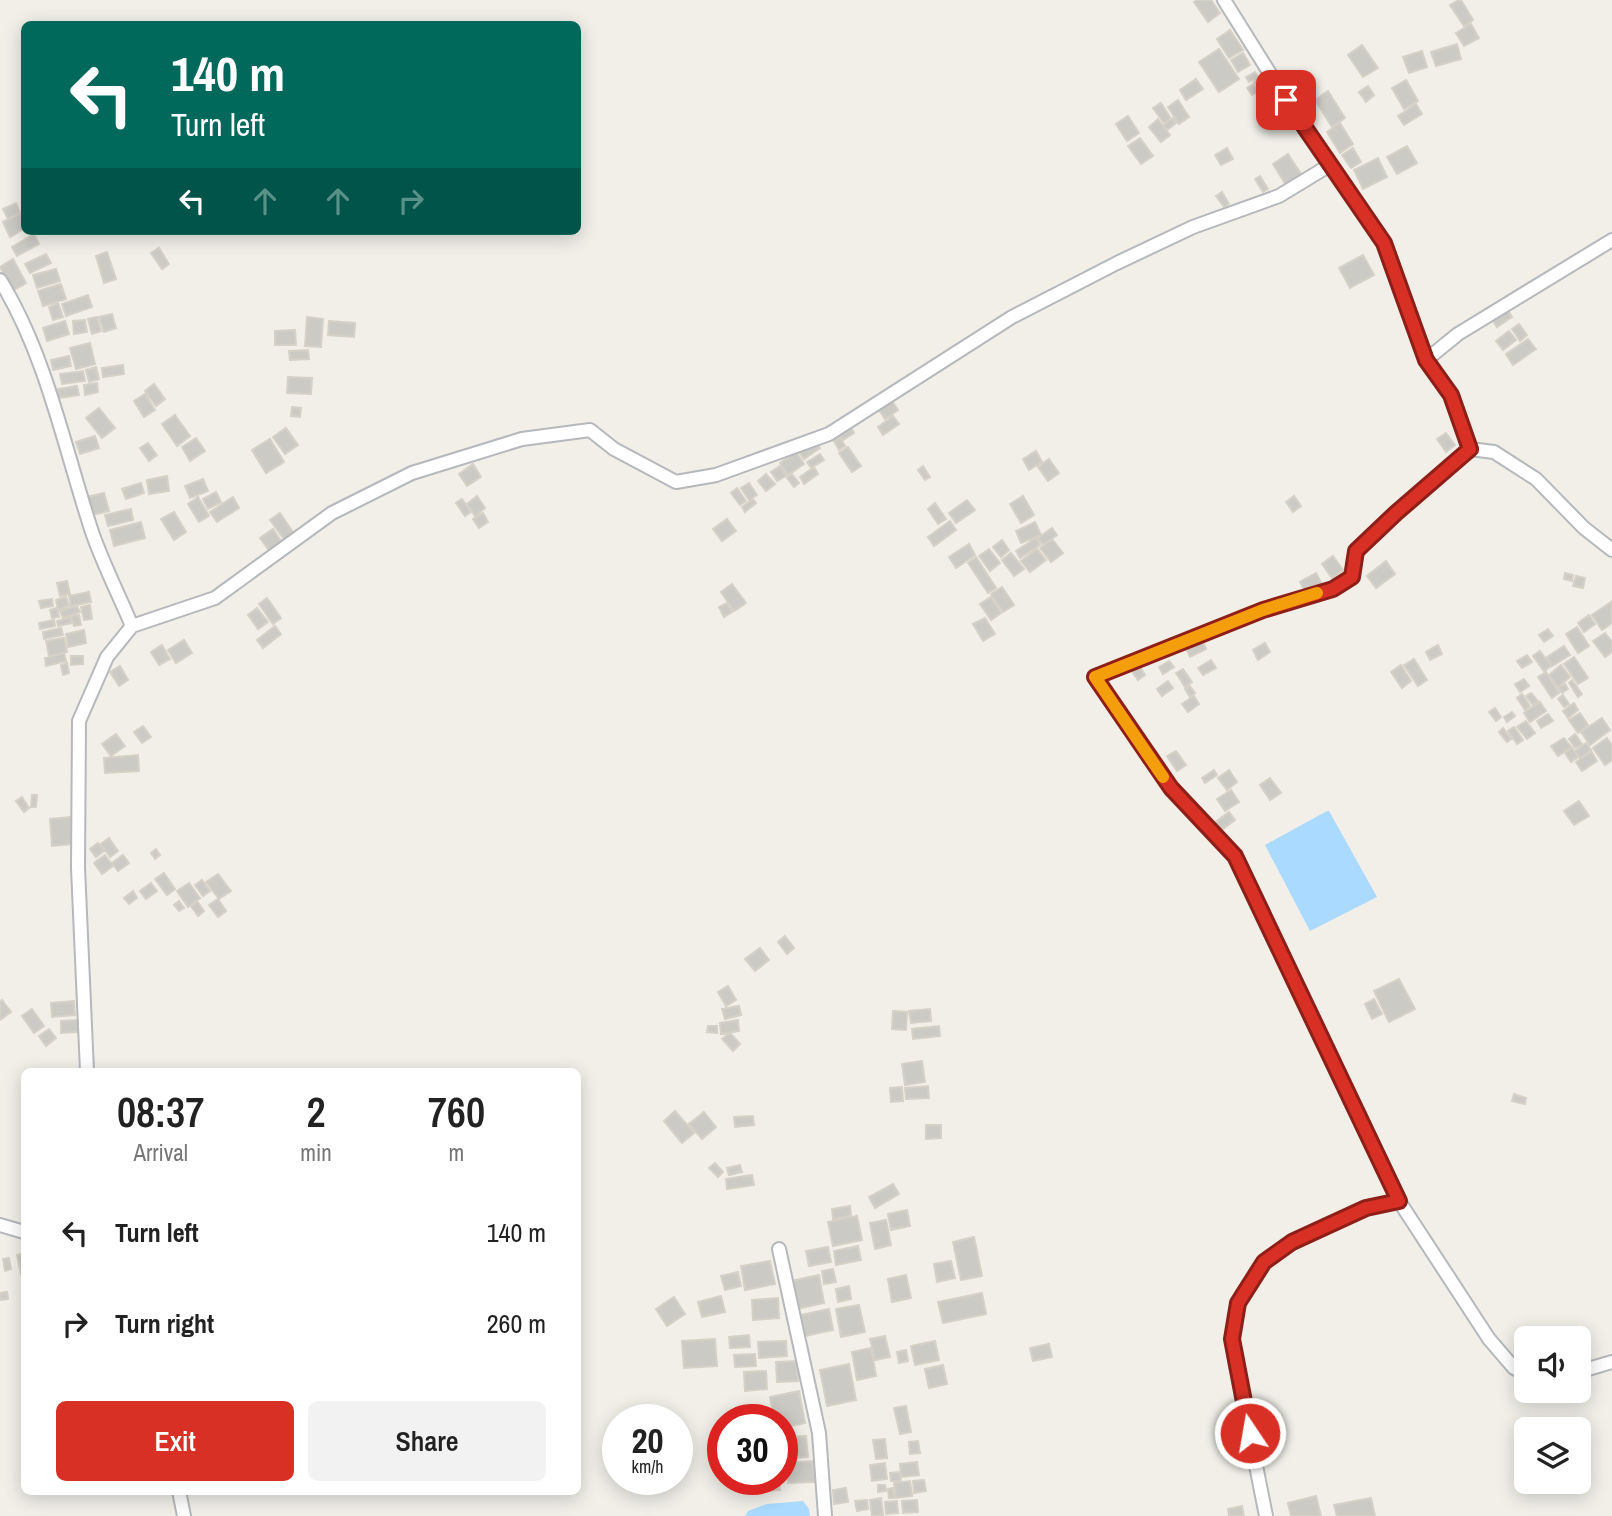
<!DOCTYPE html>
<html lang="en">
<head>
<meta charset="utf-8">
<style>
	body { margin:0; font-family:"Archivo Narrow",sans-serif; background:#f2f2f2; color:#222; height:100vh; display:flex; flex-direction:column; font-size:26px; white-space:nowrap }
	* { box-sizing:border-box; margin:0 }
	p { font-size:23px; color:#767676 }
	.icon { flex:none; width:38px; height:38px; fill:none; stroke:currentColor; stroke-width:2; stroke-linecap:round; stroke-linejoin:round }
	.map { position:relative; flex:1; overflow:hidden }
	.details { position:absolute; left:21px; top:1068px; width:560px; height:427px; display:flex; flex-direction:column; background:#fff; border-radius:10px; box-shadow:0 4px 18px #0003 }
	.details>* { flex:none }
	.top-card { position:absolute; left:21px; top:21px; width:560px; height:214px; border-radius:10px; box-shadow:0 4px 18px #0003; background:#00695c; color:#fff; overflow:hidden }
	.fabs { position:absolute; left:1514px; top:1326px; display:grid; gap:14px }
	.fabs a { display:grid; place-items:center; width:77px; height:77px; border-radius:10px; background:#fff; box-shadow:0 4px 18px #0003; font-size:35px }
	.speed { position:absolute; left:602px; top:1404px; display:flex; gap:14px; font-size:35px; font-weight:700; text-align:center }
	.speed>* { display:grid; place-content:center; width:91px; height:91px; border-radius:50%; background:#fff; box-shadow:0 4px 18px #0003; line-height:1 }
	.speed small { font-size:18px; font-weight:400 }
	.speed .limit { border:10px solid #d22; background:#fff; color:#111 }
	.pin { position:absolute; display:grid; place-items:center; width:60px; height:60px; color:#fff; margin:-30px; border-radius:14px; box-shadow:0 4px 10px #0006 }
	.me { position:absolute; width:77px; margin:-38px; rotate:348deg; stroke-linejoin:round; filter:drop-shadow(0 0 5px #0008) }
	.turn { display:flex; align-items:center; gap:24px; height:147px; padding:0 35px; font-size:32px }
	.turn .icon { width:91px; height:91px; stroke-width:2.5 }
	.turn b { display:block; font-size:49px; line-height:60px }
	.lanes { display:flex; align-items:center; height:66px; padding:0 35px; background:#0003; justify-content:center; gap:35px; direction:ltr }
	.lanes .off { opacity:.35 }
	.eta { display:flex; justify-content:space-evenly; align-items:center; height:119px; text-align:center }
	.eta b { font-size:42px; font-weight:600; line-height:49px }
	.cta { display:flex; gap:14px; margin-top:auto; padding:14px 35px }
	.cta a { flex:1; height:80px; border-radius:10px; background:#d93025; color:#fff; font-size:28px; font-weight:600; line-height:80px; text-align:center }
	.cta a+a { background:#f2f2f2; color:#222 }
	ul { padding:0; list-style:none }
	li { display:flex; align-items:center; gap:21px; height:91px; padding:0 35px }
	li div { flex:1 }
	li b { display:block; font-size:26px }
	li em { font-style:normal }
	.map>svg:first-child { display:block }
	.water { fill:#aadaff }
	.building { fill:#cccac5; stroke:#d6d1c6; stroke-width:2 }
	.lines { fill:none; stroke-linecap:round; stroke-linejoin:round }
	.street-casing { stroke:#b5b8bc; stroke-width:16 }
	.street { stroke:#fff; stroke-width:12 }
	.route-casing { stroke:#8d1f18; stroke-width:18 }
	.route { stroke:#d93025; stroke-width:12 }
	.slow { stroke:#f59e0b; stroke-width:12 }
</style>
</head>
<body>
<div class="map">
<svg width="1612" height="1516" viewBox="0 0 1612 1516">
	<rect width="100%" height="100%" fill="#f1efe8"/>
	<path class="water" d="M1327 811H1329L1377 897 1310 931 1265 845Z
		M803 1501 809 1509 810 1516H745L748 1511 767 1504Z"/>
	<path class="building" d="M1197 0H1211L1220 13 1208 22 1194 2Z
		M1459 0H1461L1473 20 1464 26 1450 5Z
		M1471 24 1479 38 1464 46 1456 33Z
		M1230 30 1243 50 1229 58 1217 39Z
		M1457 44 1461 59 1436 66 1431 52Z
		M1362 45 1378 68 1363 77 1348 55Z
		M1219 49 1239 79 1219 92 1199 62Z
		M1422 51 1427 67 1409 73 1403 57Z
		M1243 53 1250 65 1238 72 1231 60Z
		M1255 72 1258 77 1249 82 1246 77Z
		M1260 77 1267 86 1261 91 1254 82Z
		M1196 79 1203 89 1186 100 1180 90Z
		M1406 80 1418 101 1404 109 1392 88Z
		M1253 84 1258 91 1252 95 1247 88Z
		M1368 86 1374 95 1366 102 1359 92Z
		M1328 91 1345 118 1332 127 1315 100Z
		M1178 100 1189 117 1179 124 1168 107Z
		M1161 103 1171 119 1164 123 1153 108Z
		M1416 104 1422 114 1404 125 1398 116Z
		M1128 116 1139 133 1127 141 1116 124Z
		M1173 118 1176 123 1167 130 1163 125Z
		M1158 119 1170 135 1161 142 1149 127Z
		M1340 123 1353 144 1340 153 1327 132Z
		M1140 138 1153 156 1141 164 1128 146Z
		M1407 146 1417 163 1397 174 1387 157Z
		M1227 148 1233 159 1221 165 1215 155Z
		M1353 148 1361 162 1351 168 1342 155Z
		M1288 154 1301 174 1286 185 1273 164Z
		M1378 158 1387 177 1363 189 1354 170Z
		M1260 176 1268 189 1263 192 1255 179Z
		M1222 192 1229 204 1224 207 1216 196Z
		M16 203 20 213 8 219 3 209Z
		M20 213 24 222V229L10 237 3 222Z
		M34 234 39 244 17 256 12 247Z
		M159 248 169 264 162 269 151 253Z
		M107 252 116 279 104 283 96 256Z
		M46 254 51 263 30 273 25 264Z
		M1363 255 1374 275 1350 288 1339 268Z
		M13 259 26 283 14 290 0 267Z
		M56 269 60 281 37 288 33 275Z
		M61 284 66 299 43 306 38 291Z
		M88 295 92 307 66 316 62 304Z
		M58 303 63 317 53 320 49 307Z
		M1505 306 1512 317 1497 327 1490 316Z
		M112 314 116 328 104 332 99 317Z
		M97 317 101 331 92 334 88 319Z
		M307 317 323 319 321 347 305 346Z
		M85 320 87 332 74 334 73 321Z
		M65 321 69 334 47 341 43 328Z
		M329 321 355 323 354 337 328 335Z
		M1519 324 1527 335 1520 341 1512 329Z
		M295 330 296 345H275V331Z
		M1509 331 1516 340 1503 350 1496 341Z
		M1528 339 1536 349 1513 365 1506 354Z
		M90 343 95 364 76 369 70 348Z
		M308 350 309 359 290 360 289 351Z
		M69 356 71 366 53 370 51 360Z
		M123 365 124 374 103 377 102 368Z
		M96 367 99 379 89 382 86 370Z
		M83 371 85 381 62 384 60 374Z
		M288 377 312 378 311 394 287 393Z
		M97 383 98 392 85 395 84 385Z
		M154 384 165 399 156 406 145 391Z
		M77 386 79 395 59 398 58 389Z
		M145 394 155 410 144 417 134 401Z
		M892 401 898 410 885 419 879 410Z
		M292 407 301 408 300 417 291 416Z
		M99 408 115 428 102 438 86 418Z
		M175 415 190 436 177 446 162 424Z
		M893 416 899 424 883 435 878 427Z
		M850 426 854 433 843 440 839 433Z
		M286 428 298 445 285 454 273 437Z
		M1446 433 1455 445 1446 452 1437 439Z
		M95 436 99 448 80 454 76 442Z
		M840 437 845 446 839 450 834 441Z
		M196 438 205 451 190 461 182 447Z
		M270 439 284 462 266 473 252 450Z
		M815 441 820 448 804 459 799 452Z
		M148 443 157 455 149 461 140 448Z
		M848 447 861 466 852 472 839 453Z
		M1036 451 1042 462 1029 470 1023 459Z
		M796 452 804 464 788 475 780 463Z
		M820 454 824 460 811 468 807 462Z
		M1049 459 1059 473 1048 481 1038 467Z
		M473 464 481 477 467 486 459 474Z
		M780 466 786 476 777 481 771 472Z
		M923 466 930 477 925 480 918 470Z
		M814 467 818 474 804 484 800 477Z
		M766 474 775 484 766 491 758 481Z
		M792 474 799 483 794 487 787 478Z
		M167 476 169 491 149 494 147 480Z
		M203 479 208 491 190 498 185 486Z
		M141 483 144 493 126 499 122 489Z
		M749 483 757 495 749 500 741 488Z
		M737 488 746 501 740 505 731 493Z
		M216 492 221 502 208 509 203 499Z
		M104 493 109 511 92 515 87 497Z
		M477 496 485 508 475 516 467 504Z
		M1023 496 1034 515 1021 523 1010 504Z
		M1294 496 1301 506 1293 512 1286 502Z
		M198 497 209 516 199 522 188 504Z
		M233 497 239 508 217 522 210 512Z
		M462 499 471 512 465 516 456 503Z
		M753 499 756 503 745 512 742 507Z
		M967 500 975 510 956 523 949 513Z
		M935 503 946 519 938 524 928 509Z
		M131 509 133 520 108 526 105 515Z
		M174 512 186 532 174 540 161 519Z
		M280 513 295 535 286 542 270 520Z
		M483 513 488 522 479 528 473 519Z
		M727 519 736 531 722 541 713 529Z
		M950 521 956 530 934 546 928 537Z
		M141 522 145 538 114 546 110 530Z
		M1035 522 1041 535 1021 543 1016 531Z
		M1052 528 1057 535 1043 545 1038 538Z
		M273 529 283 544 271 553 260 538Z
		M1036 538 1040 545 1020 558 1016 551Z
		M1052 539 1063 553 1051 562 1040 548Z
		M1002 540 1009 550 1001 557 993 547Z
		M969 544 975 555 956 568 949 557Z
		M989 549 1000 563 990 571 979 556Z
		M1037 549 1046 560 1030 572 1021 561Z
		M1011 553 1024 569 1014 576 1002 560Z
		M1333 556 1343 570 1332 578 1322 564Z
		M976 557 996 588 988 593 968 563Z
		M1386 561 1395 574 1376 588 1367 576Z
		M1316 573 1322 584 1306 593 1300 582Z
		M1565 573 1573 575 1572 581 1564 579Z
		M1576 576 1585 578 1583 588 1573 586Z
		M67 581 70 594 60 596 57 583Z
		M732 584 746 603 734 611 721 592Z
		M1002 587 1014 605 1003 612 991 594Z
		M89 592 91 602 71 606 69 596Z
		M66 597 69 606 58 610 56 600Z
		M991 597 1001 613 991 620 980 604Z
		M267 598 281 618 273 624 259 604Z
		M52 599 53 606 41 608 39 601Z
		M1611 602 1612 623 1602 630 1592 615Z
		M727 603 732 612 724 617 719 607Z
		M90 605 92 619 84 620 81 607Z
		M77 606 80 612 63 618 60 611Z
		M57 608 59 617 52 618 50 610Z
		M257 608 268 622 258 629 248 615Z
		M79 615 81 625 74 626 71 616Z
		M1589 615 1595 624 1584 632 1578 623Z
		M71 617 72 623 58 626 57 621Z
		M985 618 995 634 983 641 973 624Z
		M54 620 55 626 40 629 39 623Z
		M275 626 281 634 263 648 257 640Z
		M1577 627 1589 646 1578 653 1566 634Z
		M61 628 63 635 44 639 43 632Z
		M1548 629 1553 636 1544 642 1539 635Z
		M84 630 86 643 68 647 66 634Z
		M1605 633 1612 642V652L1605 657 1593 641Z
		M64 638 67 652 49 656 46 641Z
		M184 640 192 653 176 663 168 650Z
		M1202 640 1206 649 1190 657 1186 648Z
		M1265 643 1270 652 1258 660 1253 650Z
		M162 645 170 659 159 665 151 652Z
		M1438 645 1442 654 1430 660 1426 652Z
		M1564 646 1570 655 1552 666 1547 657Z
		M1540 651 1551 666 1544 671 1533 656Z
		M64 653 66 661 46 666 45 658Z
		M1527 655 1532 662 1522 668 1517 661Z
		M71 656H83V664L71 665Z
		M1574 657 1588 678 1578 684 1564 664Z
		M1414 659 1427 680 1418 686 1404 665Z
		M1211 660 1216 668 1203 675 1198 668Z
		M1169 661 1174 667 1163 674 1159 667Z
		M67 663 69 673 63 675 61 665Z
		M1139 665 1145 675 1138 680 1131 670Z
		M1401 665 1411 681 1402 688 1391 672Z
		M1561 665 1570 677 1558 687 1549 675Z
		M120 666 128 680 119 686 110 672Z
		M1183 669 1192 682 1185 687 1176 673Z
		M1546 672 1559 693 1552 698 1538 677Z
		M1524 679 1529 686 1520 692 1515 684Z
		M1572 680 1582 694 1578 697 1569 683Z
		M1168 681 1173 688 1162 696 1157 689Z
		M1565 684 1568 689 1562 693 1558 688Z
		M1190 686 1195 693 1190 697 1185 689Z
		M1531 693 1538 701 1533 705 1526 696Z
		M1522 694 1530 706 1525 710 1517 698Z
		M1563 695 1569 704 1564 707 1558 699Z
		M1194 696 1199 704 1188 712 1182 704Z
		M1540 702 1546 711 1530 722 1524 713Z
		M1574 703 1578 710 1568 718 1563 711Z
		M1495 708 1501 717 1496 721 1489 712Z
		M1512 712 1515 716 1507 722 1504 717Z
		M1580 713 1588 725 1578 733 1569 720Z
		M1548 714 1553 721 1541 728 1537 721Z
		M1602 718 1610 730 1590 745 1581 732Z
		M1526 721 1535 733 1527 739 1517 727Z
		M143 726 151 737 142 743 134 732Z
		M1514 727 1523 740 1517 744 1508 731Z
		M1503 728 1511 739 1507 742 1499 732Z
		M116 734 125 746 111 756 102 744Z
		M1575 734 1582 744 1575 748 1569 739Z
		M1564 738 1571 747 1558 756 1551 746Z
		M1607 738 1612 745V760L1605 765 1593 748Z
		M1586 743 1591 750 1580 758 1575 751Z
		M1572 748 1578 757 1571 762 1565 753Z
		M1176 751 1186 765 1177 771 1167 756Z
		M1591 751 1597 761 1582 771 1576 762Z
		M138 755 139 771 105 773 104 758Z
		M1214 770 1217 775 1205 783 1202 778Z
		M1229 770 1237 782 1227 790 1218 778Z
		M1270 778 1281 793 1270 800 1260 785Z
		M1231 790 1239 802 1225 811 1217 799Z
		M32 795H37L36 807H31Z
		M22 797 29 808 24 812 16 801Z
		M1579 801 1589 816 1574 825 1564 811Z
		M1229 812 1235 820 1219 832 1213 824Z
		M70 817 72 844 52 846 50 819Z
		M109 838 118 851 110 857 101 844Z
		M98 843 104 851 96 857 90 849Z
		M156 849 160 855 155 859 151 853Z
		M105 855 113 866 102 874 94 863Z
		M123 855 129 863 118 871 112 863Z
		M164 873 175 889 167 895 155 879Z
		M218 874 231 891 219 899 206 882Z
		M202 880 210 891 203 896 195 885Z
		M151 883 157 891 146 899 140 891Z
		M189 883 200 898 188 907 177 891Z
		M133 891 137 898 129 904 124 898Z
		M218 899 226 911 218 917 209 905Z
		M179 901 184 908 179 911 174 905Z
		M197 901 204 911 198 916 191 906Z
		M785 936 794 948 787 954 778 942Z
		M760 948 769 960 755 971 745 959Z
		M1399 979 1415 1009 1389 1022 1374 991Z
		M728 986 736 1000 726 1006 718 992Z
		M1374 999 1382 1014 1372 1019 1365 1004Z
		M2 1000 11 1012 0 1020V1002Z
		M74 1001 75 1015 52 1017 51 1003Z
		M739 1006 741 1015 725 1019 722 1009Z
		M32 1009 44 1026 34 1033 22 1016Z
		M930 1009 931 1021 911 1023 909 1011Z
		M893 1011 907 1012 906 1030 892 1029Z
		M78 1020V1032L61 1033V1021Z
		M738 1020 739 1031 721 1034 720 1023Z
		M708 1026H717V1033L707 1032Z
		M939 1026 940 1036 913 1039 912 1029Z
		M49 1029 56 1038 46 1046 39 1036Z
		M730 1033 740 1044 733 1051 722 1039Z
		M922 1061 925 1082 905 1085 902 1064Z
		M928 1086 929 1098 906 1099 905 1088Z
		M902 1087 903 1101 891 1102 890 1088Z
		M1514 1094 1526 1098 1525 1104 1512 1101Z
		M675 1111 694 1133 682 1143 664 1121Z
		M704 1112 716 1127 702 1139 689 1124Z
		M753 1116 754 1125 735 1127 734 1117Z
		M926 1125H941V1138L926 1139Z
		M715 1163 723 1172 718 1177 709 1168Z
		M740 1165 742 1172 729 1175 727 1168Z
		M752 1175 754 1185 727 1189 726 1179Z
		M893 1184 899 1194 875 1208 869 1197Z
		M850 1206 851 1216 833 1219 832 1209Z
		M907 1210 910 1226 891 1230 888 1214Z
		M857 1216 862 1240 833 1246 828 1222Z
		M886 1220 891 1245 875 1249 870 1223Z
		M974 1237 982 1276 961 1280 953 1242Z
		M858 1246 861 1260 836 1265 834 1251Z
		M828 1247 831 1262 809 1266 806 1251Z
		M24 1253V1274H21L17 1255Z
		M9 1258 11 1269 5 1271 3 1259Z
		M770 1261 775 1284 745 1290 741 1266Z
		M951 1261 955 1278 937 1282 934 1264Z
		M833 1269 836 1282 824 1284 822 1271Z
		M738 1272 741 1286 725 1290 721 1276Z
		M819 1275 824 1303 797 1309 791 1281Z
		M906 1275 911 1298 892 1302 888 1279Z
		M849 1286 851 1299 838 1302 836 1289Z
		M7 1292 8 1299 0 1300V1293Z
		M982 1293 986 1314 943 1323 938 1302Z
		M721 1296 725 1312 702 1317 698 1302Z
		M674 1297 685 1314 667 1326 656 1309Z
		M778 1298 779 1318 753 1320 752 1300Z
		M859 1305 865 1332 841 1337 836 1309Z
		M829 1309 833 1330 805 1336 801 1315Z
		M749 1335 750 1347 730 1348 729 1337Z
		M885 1336 890 1357 875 1360 870 1339Z
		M715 1339 717 1366 684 1368 682 1341Z
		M786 1341 787 1356 759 1358 758 1342Z
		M935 1341 939 1360 915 1365 911 1346Z
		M1049 1344 1052 1357 1033 1361 1030 1348Z
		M871 1348 876 1376 857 1380 852 1352Z
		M906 1350 908 1361 899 1363 897 1352Z
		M755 1354 756 1366 735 1367 734 1355Z
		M797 1361 798 1381 777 1382 776 1362Z
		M849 1364 856 1400 827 1406 820 1370Z
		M943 1365 947 1384 929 1388 925 1369Z
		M766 1371 767 1389 745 1391 744 1372Z
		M799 1391 805 1423 782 1428V1419H774L770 1397Z
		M906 1406 911 1432 900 1434 894 1408Z
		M806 1436 808 1457 786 1458 784 1437Z
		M885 1439 887 1458 876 1459 873 1440Z
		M918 1441 920 1453 910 1454 909 1442Z
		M813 1461 815 1482 788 1483 787 1463Z
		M917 1462 919 1475 901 1477 900 1464Z
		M885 1463 887 1479 872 1481 870 1465Z
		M900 1472 901 1481H891L890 1473Z
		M760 1479H779L780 1490 761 1491Z
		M924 1480 926 1491 914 1493 913 1481Z
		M910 1481 912 1496 896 1498 894 1483Z
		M878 1485H885L886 1491 878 1492Z
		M846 1488 848 1502 834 1504 833 1490Z
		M893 1488 894 1498H889L888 1489Z
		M1316 1496 1321 1516H1291L1288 1503Z
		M881 1498 883 1515 872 1516 870 1500Z
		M1371 1498 1375 1516H1337L1334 1505Z
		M867 1500 868 1509 857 1511 855 1501Z
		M917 1500 918 1512 903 1513 902 1501Z
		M897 1501 898 1513 886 1514 885 1502Z
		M1242 1506 1244 1516H1229L1228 1509Z"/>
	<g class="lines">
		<g class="street-casing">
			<path id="street" d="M1224 0 1299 120 1384 243 1426 360
				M0 280C47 357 64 447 92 532 103 564 119 595 132 626
				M1470 449 1494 452 1536 479 1584 528 1612 550
				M87 1071 78 868 79 721 107 657 132 626 215 598 332 513 412 473 522 439 590 430 614 449 676 482 716 475 829 434 1012 317 1117 263 1193 227 1279 196 1330 165
				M0 1225 24 1232
				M779 1249 819 1433 825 1516
				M1578 1372 1612 1362
				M1526 1374 1514 1368 1489 1339 1399 1201 1235 856 1171 788 1095 677 1263 610 1333 589 1352 577 1356 551 1396 513 1470 449 1451 395 1426 360 1458 334 1612 240
				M179 1491 184 1516
				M1266 1516 1235 1360 1232 1339 1238 1303 1264 1262 1292 1243 1366 1208 1399 1201"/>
		</g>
		<use href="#street" class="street"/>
	</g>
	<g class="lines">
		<g class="route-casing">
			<path id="route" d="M1250 1433 1232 1339 1238 1303 1264 1262 1292 1242 1366 1208 1399 1201 1235 856 1171 788 1095 677 1263 610 1333 589 1352 577 1356 551 1396 513 1470 449 1451 395 1426 360 1384 243 1286 100"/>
		</g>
		<use href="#route" class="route"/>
		<path class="slow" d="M1163 777 1095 677 1263 610 1317 593"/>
	</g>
</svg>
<div class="fabs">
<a><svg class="icon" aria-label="sound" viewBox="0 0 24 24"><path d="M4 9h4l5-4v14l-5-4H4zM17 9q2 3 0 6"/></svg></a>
<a><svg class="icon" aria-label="layers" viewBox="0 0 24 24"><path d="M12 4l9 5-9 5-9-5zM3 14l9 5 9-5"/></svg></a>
</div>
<div class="speed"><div>20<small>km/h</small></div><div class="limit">30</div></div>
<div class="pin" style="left:1286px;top:100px;background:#d93025"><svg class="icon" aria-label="arrive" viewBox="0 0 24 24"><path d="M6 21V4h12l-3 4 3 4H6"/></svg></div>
<svg class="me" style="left:1250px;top:1433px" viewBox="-20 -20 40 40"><circle r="17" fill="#d93025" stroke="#fff" stroke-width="3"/><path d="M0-11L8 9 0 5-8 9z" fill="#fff"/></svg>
<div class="top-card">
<div class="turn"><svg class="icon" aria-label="left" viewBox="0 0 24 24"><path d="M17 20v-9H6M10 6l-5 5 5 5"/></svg><div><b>140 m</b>Turn left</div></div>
<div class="lanes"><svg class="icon" aria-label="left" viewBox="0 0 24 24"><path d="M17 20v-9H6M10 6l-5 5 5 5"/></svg><svg class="icon off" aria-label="ahead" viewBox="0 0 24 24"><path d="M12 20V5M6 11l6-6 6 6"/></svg><svg class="icon off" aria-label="ahead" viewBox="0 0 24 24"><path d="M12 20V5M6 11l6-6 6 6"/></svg><svg class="icon off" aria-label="right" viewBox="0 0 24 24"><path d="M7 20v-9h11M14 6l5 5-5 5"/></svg></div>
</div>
<section class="details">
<div class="eta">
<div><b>08:37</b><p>Arrival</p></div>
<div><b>2</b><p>min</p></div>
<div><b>760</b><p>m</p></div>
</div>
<ul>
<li><svg class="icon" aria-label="left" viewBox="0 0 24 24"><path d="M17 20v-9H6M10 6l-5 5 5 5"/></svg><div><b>Turn left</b></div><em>140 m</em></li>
<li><svg class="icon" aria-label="right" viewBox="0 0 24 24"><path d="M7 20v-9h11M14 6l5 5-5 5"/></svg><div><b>Turn right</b></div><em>260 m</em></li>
</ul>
<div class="cta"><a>Exit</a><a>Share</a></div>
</section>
</div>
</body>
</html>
